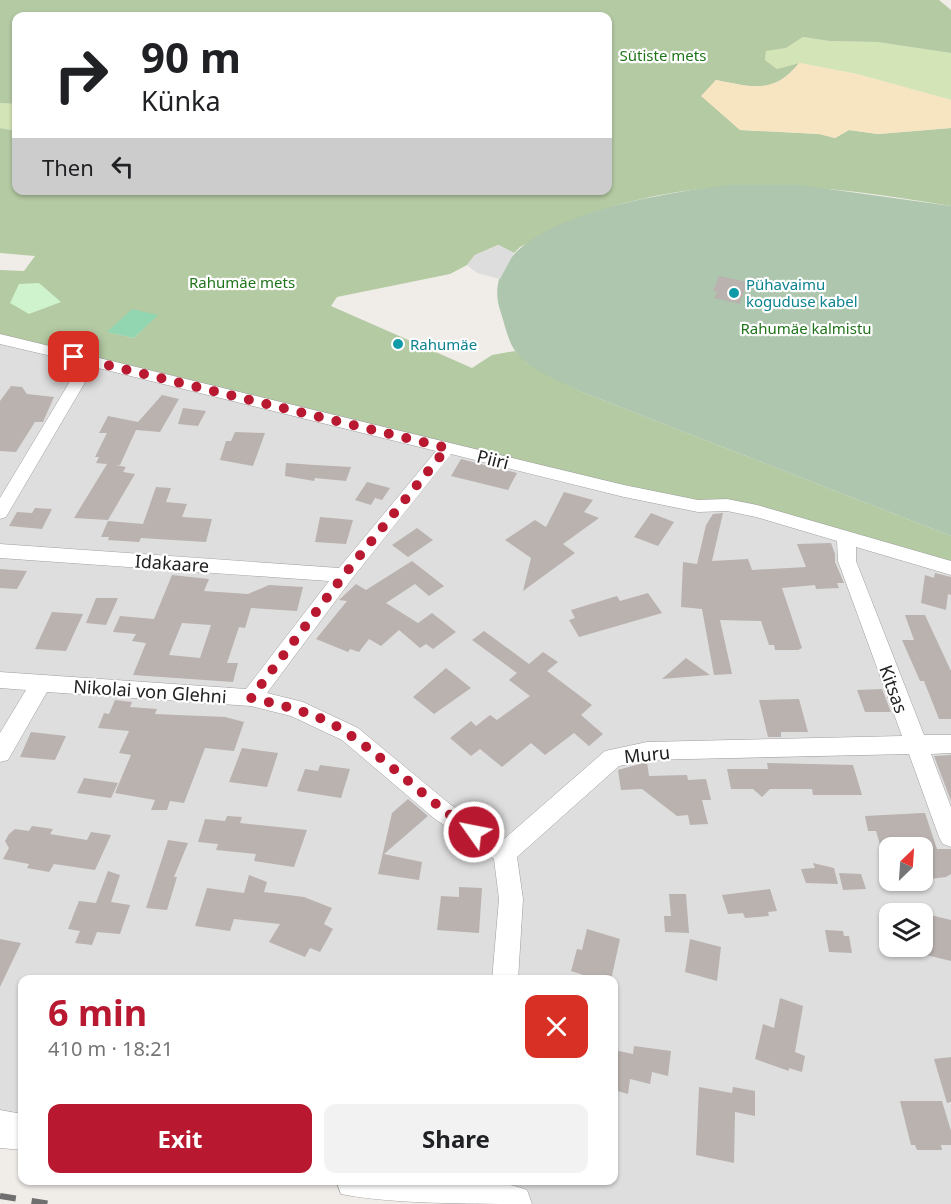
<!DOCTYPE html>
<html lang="en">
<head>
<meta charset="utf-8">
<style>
	body { margin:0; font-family:"Noto Sans",sans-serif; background:#f2f2f2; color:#202124; height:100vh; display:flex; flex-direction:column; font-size:22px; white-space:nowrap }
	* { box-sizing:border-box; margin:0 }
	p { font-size:20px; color:#757577 }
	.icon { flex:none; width:33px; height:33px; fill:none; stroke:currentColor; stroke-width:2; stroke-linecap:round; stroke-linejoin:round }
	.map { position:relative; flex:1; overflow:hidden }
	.side { position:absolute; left:18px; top:975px; width:600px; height:210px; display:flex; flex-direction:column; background:#fff; border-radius:12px; box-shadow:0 2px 4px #0004 }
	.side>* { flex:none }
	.banner { position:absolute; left:12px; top:12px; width:600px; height:183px; border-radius:12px; box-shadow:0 2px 4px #0004; background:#fff; color:#202124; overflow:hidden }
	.needle { width:39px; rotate:25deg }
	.buttons { position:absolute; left:879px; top:837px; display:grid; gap:12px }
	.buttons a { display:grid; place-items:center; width:54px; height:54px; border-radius:12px; background:#fff; box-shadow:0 2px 4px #0004; font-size:30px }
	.pin { position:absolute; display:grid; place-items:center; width:51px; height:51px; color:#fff; margin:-26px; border-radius:12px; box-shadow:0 3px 9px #0006 }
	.me { position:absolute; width:66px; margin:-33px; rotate:303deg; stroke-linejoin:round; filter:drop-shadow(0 0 4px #0008) }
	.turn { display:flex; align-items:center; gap:21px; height:126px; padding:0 30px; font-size:27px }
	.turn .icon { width:78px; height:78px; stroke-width:2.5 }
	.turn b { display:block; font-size:42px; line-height:51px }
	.then { display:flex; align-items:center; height:57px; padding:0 30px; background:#0003; gap:12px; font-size:22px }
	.round { display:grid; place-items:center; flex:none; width:63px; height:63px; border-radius:12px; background:#f2f2f2 }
	.head { display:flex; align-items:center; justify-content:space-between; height:102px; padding:0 30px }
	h1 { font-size:36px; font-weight:700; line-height:45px; color:#b91930 }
	.primary-button { display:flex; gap:12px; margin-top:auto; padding:12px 30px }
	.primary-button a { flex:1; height:69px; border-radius:12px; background:#b91930; color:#fff; font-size:24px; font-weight:700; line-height:69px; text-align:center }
	.primary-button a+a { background:#f2f2f2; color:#202124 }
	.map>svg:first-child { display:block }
	.residential { fill:#dfdede; fill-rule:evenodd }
	.grass { fill:#d3e4b6 }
	.forest { fill:#b4caa3; fill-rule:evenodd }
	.sand { fill:#f7e4c1 }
	.cemetery { fill:#adc6ad }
	.park { fill:#cff4cd }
	.pitch { fill:#91d5b1 }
	.parking { fill:#ddd }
	.building { fill:#b9b2af; fill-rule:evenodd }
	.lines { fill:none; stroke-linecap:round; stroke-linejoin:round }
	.minor-casing { stroke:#9e9e9e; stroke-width:1 }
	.tertiary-casing { stroke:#9e9e9e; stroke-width:1 }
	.minor { fill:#fff; fill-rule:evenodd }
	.tertiary { fill:#fff; fill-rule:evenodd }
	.rail { stroke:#6f6f6f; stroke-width:6; stroke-dasharray:16 16; stroke-linecap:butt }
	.route { stroke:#b91930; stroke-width:10; stroke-dasharray:0 18 }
	.culture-dot { fill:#0f9aa8; stroke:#fff; stroke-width:2 }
	.labels { text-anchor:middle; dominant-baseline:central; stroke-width:4.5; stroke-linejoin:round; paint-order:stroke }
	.far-park-label { font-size:15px; fill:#1f741a; stroke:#fff }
	.far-culture-label { font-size:15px; fill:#0d838f; stroke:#fff; text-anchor:start }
	.street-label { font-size:18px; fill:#212121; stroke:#fff }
</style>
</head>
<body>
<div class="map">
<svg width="951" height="1204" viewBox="0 0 951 1204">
	<rect width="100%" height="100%" fill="#f0ede9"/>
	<path class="residential" d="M0 339 727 505 951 568V1204H513L355 1181 614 1180V980H22V1132L0 1129ZM890 848H922V880H890ZM890 914H922V946H890Z"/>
	<path class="grass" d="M803 37 829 41 877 42 951 53V100L857 74 799 63 777 69 765 60 766 50 786 48Z
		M0 103 16 104V131L0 128Z"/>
	<path class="forest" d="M0 0H939L951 10V53L877 42 829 41 803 37 786 48 766 51 765 60 777 69 799 63C774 95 752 87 716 80L702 96 740 130 820 134 835 138 849 130 878 134 951 128V206C826 185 718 171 595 212 569 221 545 235 520 247L514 253 498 245 475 255 467 265 450 274 337 297 331 306 472 368 492 355 515 351 527 363 582 392 951 536V568L757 511 698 506 0 339V270L24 271 35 256 0 253V128L16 131V190H608V16H16V104L0 103ZM157 315 134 338 108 332Z"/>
	<path class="sand" d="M799 63 857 74 951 100V128L878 134 849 130 835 138 819 134 740 130 701 96 716 80C751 87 774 95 799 63Z"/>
	<path class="cemetery" d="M729 185H800L951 206V536L582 392C561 381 530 371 516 352 508 342 505 325 501 313 467 219 671 192 729 185Z"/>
	<path class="park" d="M39 283 61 302 29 314 10 303 19 284Z"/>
	<path class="pitch" d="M132 309 158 315 134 338 107 332Z"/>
	<path class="parking" d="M499 245 514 253 500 279 477 273 467 265 475 255Z"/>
	<path class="building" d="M719 276 747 282 740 304 714 298 717 292 713 291Z
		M11 386 22 387 27 394 54 397 43 422H35L16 452 0 451V401Z
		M162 395 179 399 160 432 136 430 120 465H116L126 467 123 472 135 474 108 520 74 518 107 464 96 463 99 457H95L107 433H99L108 416 138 422Z
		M183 408 206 411 198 426 178 424Z
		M235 432 265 433 253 466 220 460 226 441H231Z
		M461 459 496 468 517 473 508 490 451 476Z
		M286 463 315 465 351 467 346 481 315 478 314 481 285 476Z
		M367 482 390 488 382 500 375 498 371 505 355 500Z
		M156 487 171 488 166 502 187 504 182 517 212 519 206 542 141 538 139 542 108 540 109 537H101L108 521 143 524Z
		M564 492 593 500 584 512 599 518 563 544 575 553 523 591 531 558 505 540 535 520 546 527Z
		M35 508 52 509 42 529 9 526 17 512 32 513Z
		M651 513 674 522 658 546 634 537Z
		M723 513 712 561 748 559 752 570 806 567 797 544 831 543 835 554V562L844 583H837L839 588 816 589 815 585 782 588 802 648 798 650H775L774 645H769L761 621 720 620 732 674 714 675 702 609 681 607 683 562 697 564 706 525 713 514Z
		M320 517 353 520 346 544 315 542Z
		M417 528 433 540 408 557 392 545Z
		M412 561 444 586 429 596 415 584 386 603 418 623 432 613 456 632 433 649 426 644 420 648 399 630 381 646 369 639 359 652 350 649 348 652 316 639 347 601 339 600 356 584 366 590Z
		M0 569 27 571 17 589 0 588Z
		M935 573 951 577V595L948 594 946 610 921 603 925 575 934 578Z
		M172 575 209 579 204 591 248 594 269 585 303 587 297 611 251 608 245 628 239 627 227 663H238L233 682 133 675 146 643 132 641 136 634 113 632 120 616 154 619ZM182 623 211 625 200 658 169 655Z
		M648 593 662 613 579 637 569 620 575 618 571 610 617 596 620 601Z
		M96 598H118L106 625 86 623Z
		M52 612 83 614 66 651 35 649Z
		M905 615H925L951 671V719H939L924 681H920L902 640H914Z
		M484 631 529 664 543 652 558 662 547 671 592 705 581 715 603 734 589 746 574 733 545 755 531 743 502 767 480 749 471 756 450 738 471 721 476 726 490 715 497 720 530 696 509 680 517 673 472 640Z
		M686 658 710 675 662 679Z
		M446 668 471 688 434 714 413 697Z
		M882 689 891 712H865L857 690Z
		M799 699 808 732H781V737H768L759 700Z
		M115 700 132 702 130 707 157 709 155 714 225 717 244 722 234 751 205 748 184 803 170 801 167 810H151L155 800 115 793 131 755 119 753 129 731 98 728 104 713 109 714Z
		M31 732 66 736 55 760 20 757Z
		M242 748 278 753 267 787 229 782Z
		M951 755V801L934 756Z
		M647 762 649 776 687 775 688 780 706 779 711 800H702L708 824 690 825 688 815 677 816 642 789 621 790 618 770Z
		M767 763 853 765 862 795H813L812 789H770L762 797 753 789H731L727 769H768Z
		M320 765 350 769 341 798 297 791 305 769 318 771Z
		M84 778 118 783 111 798 77 793Z
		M408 799 428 816 384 854 422 862 419 880 378 874 392 813Z
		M922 813H925L937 849H951V874L946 877 929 879 927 870H922V848H881L876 831H868L865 816Z
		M227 816 242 817 240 823 307 830 294 867 254 861 256 854 216 850 218 844 198 842 205 819 225 821Z
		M32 826 53 829 50 834 87 840 91 832 111 835 95 870 54 864 49 872 27 868 29 864 3 859 9 848 5 841 9 834 15 829 29 831Z
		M168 840 188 843 174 877H177L167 910 146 908Z
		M813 863 834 868 838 884 806 883 801 869 815 868Z
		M108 871 120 875 111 902 130 905 120 934 97 932 92 945 75 943 80 931 68 929 79 901 96 903Z
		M839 873 861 874 866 889 843 890Z
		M249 875 267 882 264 892 304 897 332 908 324 924 333 929 320 952 310 948 305 957 269 942 280 924 234 919 230 931 195 926 207 888 244 893Z
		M459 887 482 888 479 933 437 930 441 896 459 897Z
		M770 889 777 911 768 912 769 916 745 918 743 913 728 914 722 895Z
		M669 894H686L689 933 665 932 664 916H671Z
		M922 913 951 920V961L922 954Z
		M587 929 620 939 611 980H599L571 971 577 949 582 950Z
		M825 930 843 931 844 936H849L852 953 829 952Z
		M0 939 21 943 0 987Z
		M690 939 721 947 717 981 685 972Z
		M780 998 803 1006 795 1052 805 1056 802 1072 789 1068V1071L755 1059 763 1024 774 1028Z
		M634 1046 671 1051 668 1076 652 1072 650 1084 630 1079 628 1094 614 1090V1050L633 1054Z
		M951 1057V1102L947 1103 934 1059Z
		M699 1087 732 1093 733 1087 755 1091V1116L735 1112 734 1163 696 1155Z
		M900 1101H942L951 1131V1145H941L942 1150H917L915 1145H911Z"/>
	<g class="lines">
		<g class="minor-casing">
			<path id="minor" d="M0 334 624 485 698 500 727 499 757 505 951 561V575L856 547V561L924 735H951V753L931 754 951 807V847L943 844 939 837 909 754 647 760 619 766 517 857 523 899 518 980H492L499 899 494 859 435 819 342 740 291 716 251 706 47 692 8 760 0 762V733L26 690 0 688V672L246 689 329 581 0 558V544L339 568 436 451 94 367 6 517 0 519V498L81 363 0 344ZM451 454 624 497 698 512 727 511 756 517 837 541 838 561 902 736 647 742 605 751 504 839 451 805 358 728 303 702 267 693 351 580Z"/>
		</g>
		<g class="tertiary-casing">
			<path id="tertiary" d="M0 1110 22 1114V1150L0 1148Z
				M336 1180C387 1180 482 1172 527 1190L532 1204C480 1204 388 1204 341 1194Z"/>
		</g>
		<use href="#minor" class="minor"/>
		<use href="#tertiary" class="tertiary"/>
		<path class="rail" d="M0 1196 51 1204"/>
	</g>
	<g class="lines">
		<path class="route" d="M74 357 447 448 344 575 251 698C286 706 321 714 350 735 393 765 430 803 474 832"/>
	</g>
	<g class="culture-dot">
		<circle cx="734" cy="293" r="6"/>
		<circle cx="398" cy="344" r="6"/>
	</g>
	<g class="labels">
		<g class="far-park-label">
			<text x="663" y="55">Sütiste mets</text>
			<text x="242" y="282">Rahumäe mets</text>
			<text x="806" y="328">Rahumäe kalmistu</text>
		</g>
		<g class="far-culture-label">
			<text x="746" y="284">Pühavaimu<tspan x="746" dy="17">koguduse kabel</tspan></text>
			<text x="410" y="344">Rahumäe</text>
		</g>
		<g class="street-label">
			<text transform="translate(493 459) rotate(14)">Piiri</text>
			<text transform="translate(172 563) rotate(4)">Idakaare</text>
			<text transform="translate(894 689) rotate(70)">Kitsas</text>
			<text transform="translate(150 691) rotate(4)">Nikolai von Glehni</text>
			<text transform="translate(647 754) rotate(-6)">Muru</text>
		</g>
	</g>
</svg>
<div class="buttons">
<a><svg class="needle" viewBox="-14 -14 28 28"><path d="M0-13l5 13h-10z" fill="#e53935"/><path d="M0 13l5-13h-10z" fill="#757577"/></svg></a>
<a><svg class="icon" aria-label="layers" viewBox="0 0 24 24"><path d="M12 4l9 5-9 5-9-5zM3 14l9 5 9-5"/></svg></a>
</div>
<div class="pin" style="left:74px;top:357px;background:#d93025"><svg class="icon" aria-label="arrive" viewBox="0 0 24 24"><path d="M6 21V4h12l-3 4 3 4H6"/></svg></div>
<svg class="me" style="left:474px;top:832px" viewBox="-20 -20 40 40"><circle r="17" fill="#b91930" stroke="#fff" stroke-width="3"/><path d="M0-11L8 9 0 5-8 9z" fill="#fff"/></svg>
<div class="banner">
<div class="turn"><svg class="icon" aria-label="right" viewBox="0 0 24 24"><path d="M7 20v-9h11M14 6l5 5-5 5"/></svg><div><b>90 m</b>Künka</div></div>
<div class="then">Then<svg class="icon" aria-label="left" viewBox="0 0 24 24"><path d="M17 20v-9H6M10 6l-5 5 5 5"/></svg></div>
</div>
<section class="side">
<div class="head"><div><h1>6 min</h1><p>410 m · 18:21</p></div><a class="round" style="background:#d93025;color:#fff"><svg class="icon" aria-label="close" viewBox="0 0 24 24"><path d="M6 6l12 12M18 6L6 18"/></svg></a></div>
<div class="primary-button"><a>Exit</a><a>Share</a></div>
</section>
</div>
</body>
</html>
